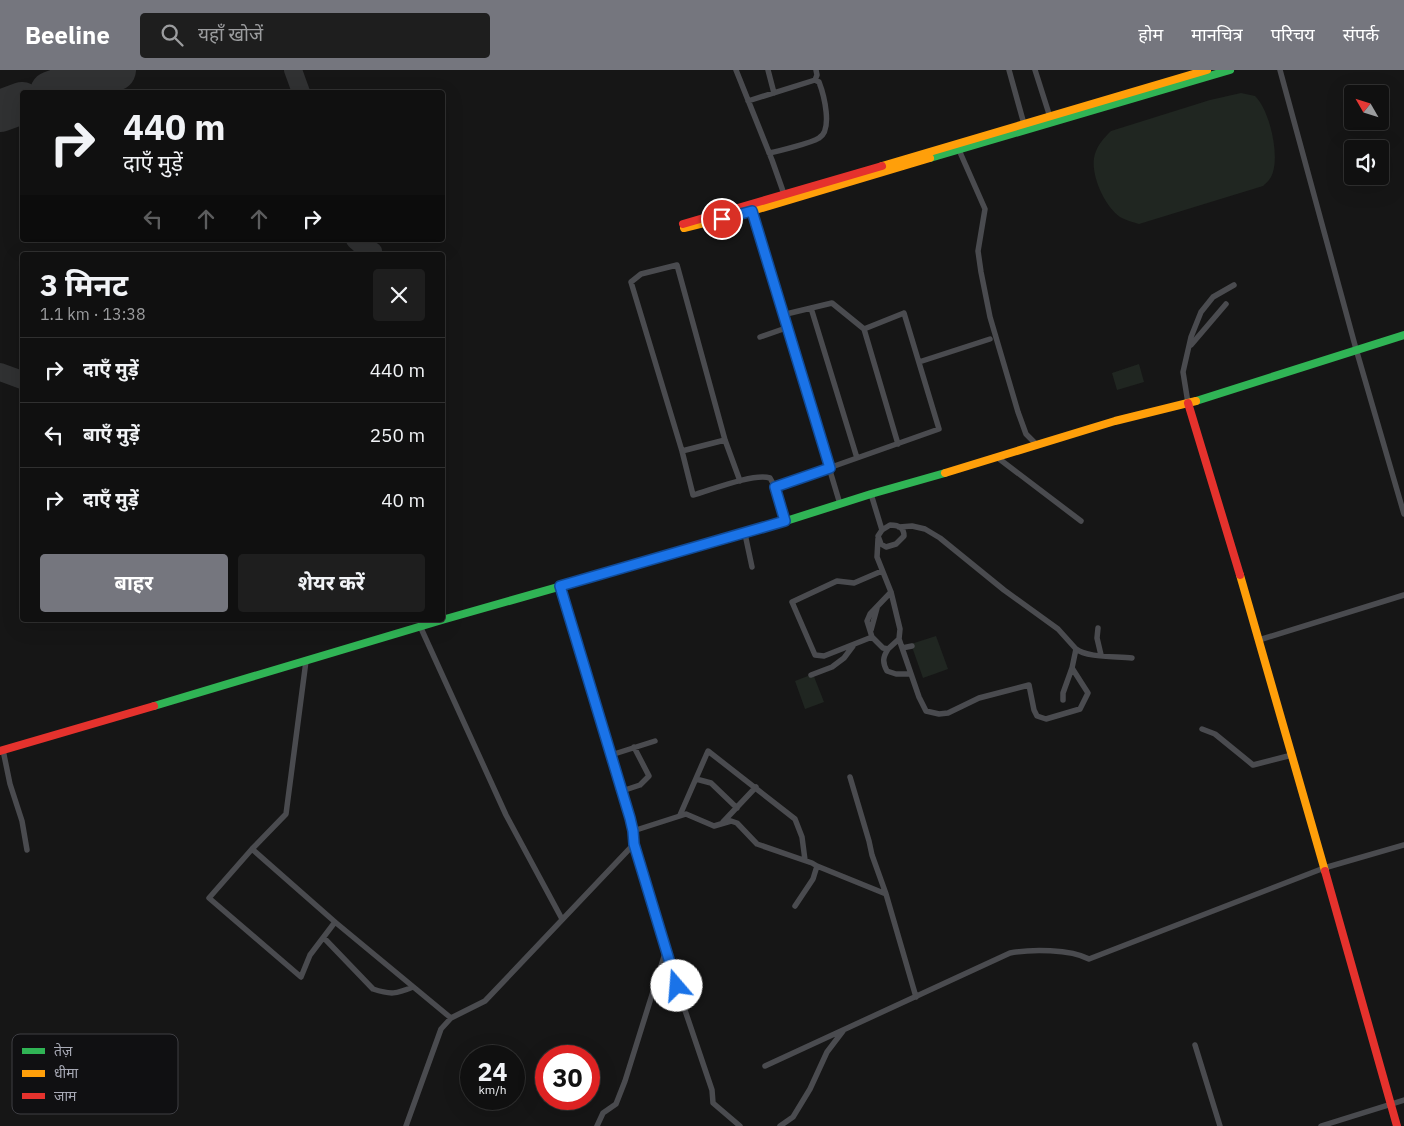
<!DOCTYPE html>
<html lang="hi">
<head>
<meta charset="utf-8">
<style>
	body { margin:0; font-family:"IBM Plex Sans","Noto Sans Devanagari",sans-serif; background:#1e1e1e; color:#f1f3f6; height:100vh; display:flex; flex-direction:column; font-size:19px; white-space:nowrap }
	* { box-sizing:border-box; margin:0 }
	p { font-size:16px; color:#9c9d9f }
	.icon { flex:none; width:28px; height:28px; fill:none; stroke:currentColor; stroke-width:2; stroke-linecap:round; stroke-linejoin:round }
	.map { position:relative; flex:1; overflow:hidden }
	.panel { position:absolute; left:20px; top:182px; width:425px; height:370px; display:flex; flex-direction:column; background:#101010; border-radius:5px; box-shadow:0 5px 20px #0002,0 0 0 1px #303030 }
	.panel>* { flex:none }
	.guide { position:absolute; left:20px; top:20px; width:425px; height:152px; border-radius:5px; box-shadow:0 5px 20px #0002,0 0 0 1px #303030; background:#101010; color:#f1f3f6; overflow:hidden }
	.needle { width:32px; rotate:309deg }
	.controls { position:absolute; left:1344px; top:15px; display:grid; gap:10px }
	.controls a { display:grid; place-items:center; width:45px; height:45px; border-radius:5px; background:#101010; box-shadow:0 5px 20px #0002,0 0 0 1px #303030; font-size:25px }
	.speed { position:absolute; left:460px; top:975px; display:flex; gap:10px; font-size:25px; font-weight:700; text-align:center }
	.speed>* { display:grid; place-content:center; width:65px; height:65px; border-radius:50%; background:#101010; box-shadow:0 5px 20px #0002,0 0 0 1px #303030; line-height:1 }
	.speed small { font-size:12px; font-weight:400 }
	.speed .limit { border:8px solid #d22; background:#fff; color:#111 }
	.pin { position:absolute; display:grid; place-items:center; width:42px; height:42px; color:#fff; margin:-21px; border:2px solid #fff; border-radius:50%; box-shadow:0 1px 5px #0007 }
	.me { position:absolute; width:55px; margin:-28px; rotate:342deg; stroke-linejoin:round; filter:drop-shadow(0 0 4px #0008) }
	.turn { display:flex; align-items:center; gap:18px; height:105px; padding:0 20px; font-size:22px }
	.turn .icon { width:65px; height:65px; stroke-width:2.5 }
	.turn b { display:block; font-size:35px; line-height:42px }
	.lanes { display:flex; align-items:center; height:48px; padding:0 20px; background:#0003; justify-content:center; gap:25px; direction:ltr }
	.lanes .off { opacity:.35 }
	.round { display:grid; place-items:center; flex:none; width:52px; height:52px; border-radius:5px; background:#1e1e1e }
	.overview { display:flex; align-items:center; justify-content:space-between; height:85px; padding:0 20px }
	h1 { font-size:30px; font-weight:700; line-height:38px }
	.action { display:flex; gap:10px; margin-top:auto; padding:10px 20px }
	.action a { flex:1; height:58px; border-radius:5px; background:#75767e; color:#fff; font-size:20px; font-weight:700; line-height:58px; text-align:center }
	.action a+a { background:#1e1e1e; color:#f1f3f6 }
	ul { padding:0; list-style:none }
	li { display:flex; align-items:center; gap:15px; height:65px; padding:0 20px; border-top:1px solid #303030 }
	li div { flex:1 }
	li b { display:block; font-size:19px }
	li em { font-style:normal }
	header { display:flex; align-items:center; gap:30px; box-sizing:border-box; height:70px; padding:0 25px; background:#75767e; color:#fff }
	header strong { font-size:24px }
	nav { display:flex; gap:28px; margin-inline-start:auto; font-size:18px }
	.search { width:350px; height:45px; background:#1e1e1e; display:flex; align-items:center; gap:12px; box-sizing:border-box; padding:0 18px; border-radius:5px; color:#9c9d9f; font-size:19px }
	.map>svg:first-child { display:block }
	.garden { fill:#202621 }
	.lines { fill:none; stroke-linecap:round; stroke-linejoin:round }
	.taxiway { stroke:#303132; stroke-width:18 }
	.runway { stroke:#303132; stroke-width:42 }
	.street { stroke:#4a4b4f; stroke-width:5.5 }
	.fast { stroke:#30b455; stroke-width:8 }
	.slow { stroke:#ff9f0a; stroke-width:8 }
	.jam { stroke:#e5322d; stroke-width:8 }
	.route-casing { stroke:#114b97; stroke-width:12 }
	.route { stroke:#1a73e8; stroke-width:9 }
	.key { fill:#101012; stroke:#3e3e43; stroke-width:1 }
	.key-label { font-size:14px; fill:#a8aab6 }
</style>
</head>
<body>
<header>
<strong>Beeline</strong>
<div class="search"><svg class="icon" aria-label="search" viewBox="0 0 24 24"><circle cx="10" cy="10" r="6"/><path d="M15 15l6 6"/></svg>यहाँ खोजें</div>
<nav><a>होम</a><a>मानचित्र</a><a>परिचय</a><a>संपर्क</a></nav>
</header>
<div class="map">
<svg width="1404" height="1056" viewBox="0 0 1404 1056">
	<rect width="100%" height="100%" fill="#161616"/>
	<path class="garden" d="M1241 23 1255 26C1270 40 1281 89 1271 107 1269 111 1265 114 1263 116L1139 154C1133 152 1125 150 1120 147 1104 136 1089 102 1095 84 1098 74 1104 68 1111 61L1210 30Z
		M1139 294 1144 312 1117 320 1112 303Z
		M936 566 948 599 923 608 911 574Z
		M813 604 824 632 805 639 795 611Z"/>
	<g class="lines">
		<path class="taxiway" d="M293 0 301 22
			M355 170 363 177 373 181
			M0 302 22 310"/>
		<path class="runway" d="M51 22 115 0
			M0 41 22 33"/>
		<path class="street" d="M736 0 772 90 784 124
			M768 0 774 23
			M1009 0 1024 54
			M1035 0 1050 47
			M1280 0 1356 279 1404 444
			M815 10 817 5 816 0
			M748 31 815 10 819 12C824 25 833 60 819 68 811 73 779 81 769 83
			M959 80 985 139 978 181 981 202 990 247 1018 342 1026 364 1036 374
			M752 141 840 434
			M811 238 857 388
			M864 259 898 374
			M760 267 786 258
			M1191 275 1226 234
			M919 292 990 269
			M1188 333 1183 302 1191 267 1201 242 1213 227 1234 215
			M682 381 725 370
			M998 388 1081 451
			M740 411 725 370 677 195 641 204 631 212 682 381 693 425C711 420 753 403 770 408L775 417 785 451
			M775 417 939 359 904 243 864 259 832 233 782 245
			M871 424 882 460
			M890 455C898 455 904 457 904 466L896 474 886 477 881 474 878 466 882 460Z
			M745 464 752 497
			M878 469 877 487 891 522 900 559 899 569 919 627 926 641 939 644 948 643 979 628 1029 615 1034 640 1037 646 1046 649 1080 639 1088 623 1072 598 1076 579 1058 559 1004 520 940 468 925 459 912 456 899 457
			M882 501 854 513 837 511 792 532 815 585 824 586 872 567 867 551 870 544 891 522
			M560 516 633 761 634 774 671 899 712 1020 713 1033 740 1056
			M420 556 506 745 562 849
			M1098 558 1097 568 1101 585
			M871 560 877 538
			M872 567 883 578 888 579 899 569
			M1259 570 1404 525
			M902 578 912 576
			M888 579C883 587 882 592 887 601L896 604H911
			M1076 579C1087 588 1117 586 1132 588
			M306 591 286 744 252 779 209 828 301 907 310 885 335 852
			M811 605 832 597 844 588 853 576
			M1063 630V623L1072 598
			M1202 659 1215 664 1253 695 1292 685
			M3 680 10 714 22 751 27 780
			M611 685 655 671
			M696 709 711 713 737 738
			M622 721 640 715 649 706 634 677
			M680 745 708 681 795 749 802 767 805 790
			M723 752 756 717
			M633 761 686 744 714 756 731 751 737 753 757 774 812 793 817 796 813 809 795 836
			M252 779 335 852 451 948
			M817 796 886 824 872 785 869 771 850 707
			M886 824 916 927
			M324 868 373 919C391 925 396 924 413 917
			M1195 975 1220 1056
			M765 996 1010 883C1031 879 1070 879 1089 889L1324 798 1404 775
			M406 1056 441 959 451 948 485 931 634 774
			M597 1056 603 1043 616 1034 625 1011 666 880
			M780 1056 793 1047 810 1019 827 982 843 961
			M1321 1056 1404 1030"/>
		<path class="fast" d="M930 88 1230 0
			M1196 331 1404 265
			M442 550 745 464 871 424 945 403
			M154 636 442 550"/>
		<path class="slow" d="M882 96 1207 0
			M684 158 752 141 930 88
			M945 403 1115 351 1196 331
			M1240 505 1325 801"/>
		<path class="jam" d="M683 154 882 96
			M1188 333 1240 505
			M0 681 154 636
			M1325 801 1397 1056"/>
	</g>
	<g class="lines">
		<g class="route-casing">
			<path id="route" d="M677 916 634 774 633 761 630 748 560 516 785 451 775 417 830 398 752 141 722 149"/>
		</g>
		<use href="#route" class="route"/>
	</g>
	<rect x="12" y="964" width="166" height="80" rx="8" class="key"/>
	<rect x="22" y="978" width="23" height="6" fill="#30b455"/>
	<rect x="22" y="1000" width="23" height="7" fill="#ff9f0a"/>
	<rect x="22" y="1023" width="23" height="6" fill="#e5322d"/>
	<g class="key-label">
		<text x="54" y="986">तेज़</text>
		<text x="54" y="1008">धीमा</text>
		<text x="54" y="1031">जाम</text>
	</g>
</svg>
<div class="controls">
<a><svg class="needle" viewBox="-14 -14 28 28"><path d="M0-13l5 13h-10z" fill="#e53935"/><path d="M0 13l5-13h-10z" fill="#9c9d9f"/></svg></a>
<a><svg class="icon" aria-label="sound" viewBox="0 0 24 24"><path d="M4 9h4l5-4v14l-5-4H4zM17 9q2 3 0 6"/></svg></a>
</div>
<div class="speed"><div>24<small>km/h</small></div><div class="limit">30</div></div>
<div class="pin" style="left:722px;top:149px;background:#d93025"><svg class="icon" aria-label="arrive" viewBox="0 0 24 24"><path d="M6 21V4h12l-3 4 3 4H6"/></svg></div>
<svg class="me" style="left:677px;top:916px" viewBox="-20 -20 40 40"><circle r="19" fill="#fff"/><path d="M0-13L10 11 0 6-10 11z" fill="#1a73e8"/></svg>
<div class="guide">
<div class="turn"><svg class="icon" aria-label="right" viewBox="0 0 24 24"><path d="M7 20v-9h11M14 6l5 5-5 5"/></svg><div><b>440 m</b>दाएँ मुड़ें</div></div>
<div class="lanes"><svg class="icon off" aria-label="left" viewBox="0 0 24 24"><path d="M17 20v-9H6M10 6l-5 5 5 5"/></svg><svg class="icon off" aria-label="ahead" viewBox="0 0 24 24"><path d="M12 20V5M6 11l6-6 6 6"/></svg><svg class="icon off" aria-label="ahead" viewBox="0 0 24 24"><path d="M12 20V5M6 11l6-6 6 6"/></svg><svg class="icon" aria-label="right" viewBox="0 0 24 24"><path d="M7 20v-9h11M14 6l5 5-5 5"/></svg></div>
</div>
<section class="panel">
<div class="overview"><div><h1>3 मिनट</h1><p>1.1 km · 13:38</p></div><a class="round"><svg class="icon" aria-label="close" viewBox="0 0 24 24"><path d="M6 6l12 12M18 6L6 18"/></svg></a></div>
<ul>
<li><svg class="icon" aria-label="right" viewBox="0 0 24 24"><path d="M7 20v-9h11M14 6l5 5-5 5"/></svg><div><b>दाएँ मुड़ें</b></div><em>440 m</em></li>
<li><svg class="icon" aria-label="left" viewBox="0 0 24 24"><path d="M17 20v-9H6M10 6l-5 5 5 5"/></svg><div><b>बाएँ मुड़ें</b></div><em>250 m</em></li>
<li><svg class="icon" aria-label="right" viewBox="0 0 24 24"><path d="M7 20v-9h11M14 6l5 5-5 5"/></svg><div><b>दाएँ मुड़ें</b></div><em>40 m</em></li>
</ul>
<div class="action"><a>बाहर</a><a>शेयर करें</a></div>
</section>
</div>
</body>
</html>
